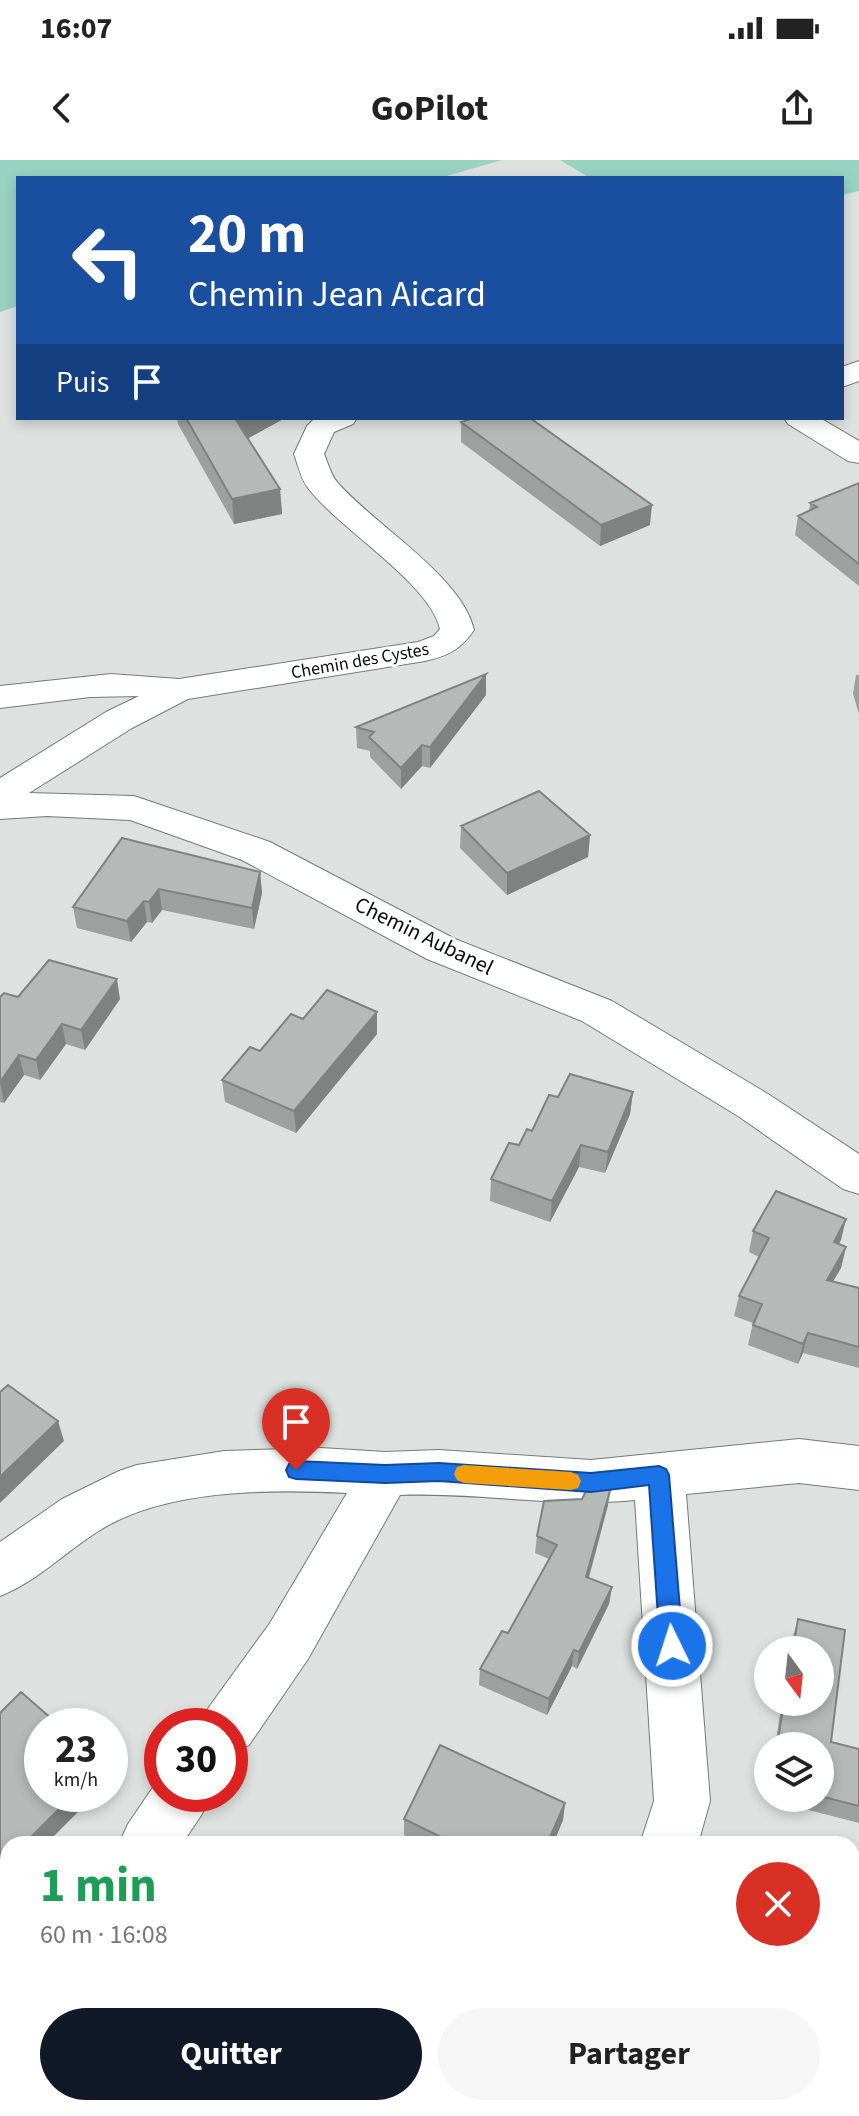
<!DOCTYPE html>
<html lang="fr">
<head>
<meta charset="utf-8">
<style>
	body { margin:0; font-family:"Source Sans 3",sans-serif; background:#f6f6f6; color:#222; height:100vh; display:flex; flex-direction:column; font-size:30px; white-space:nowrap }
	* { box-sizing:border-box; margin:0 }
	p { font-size:26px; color:#767676 }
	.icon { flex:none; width:44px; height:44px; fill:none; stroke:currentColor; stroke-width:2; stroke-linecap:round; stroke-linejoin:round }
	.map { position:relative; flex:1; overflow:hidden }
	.drawer { position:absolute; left:0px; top:1676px; width:860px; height:280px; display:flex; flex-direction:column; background:#fff; border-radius:24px 24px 0 0; box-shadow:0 4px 12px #0003 }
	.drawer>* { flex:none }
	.banner { position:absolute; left:16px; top:16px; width:828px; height:244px; border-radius:0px; box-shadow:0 4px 12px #0003; background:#1a4fa0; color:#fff; overflow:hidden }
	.needle { width:52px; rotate:165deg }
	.tools { position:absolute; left:754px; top:1476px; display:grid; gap:16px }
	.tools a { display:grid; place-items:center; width:80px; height:80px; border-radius:50%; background:#fff; box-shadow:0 4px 12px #0003; font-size:40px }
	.speed { position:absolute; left:24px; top:1548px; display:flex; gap:16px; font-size:40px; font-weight:700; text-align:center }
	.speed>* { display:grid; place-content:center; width:104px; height:104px; border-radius:50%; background:#fff; box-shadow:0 4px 12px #0003; line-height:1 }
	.speed small { font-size:20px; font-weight:400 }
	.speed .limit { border:12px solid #d22; background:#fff; color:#111 }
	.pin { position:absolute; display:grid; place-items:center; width:68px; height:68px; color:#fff; margin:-82px -34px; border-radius:50% 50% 50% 0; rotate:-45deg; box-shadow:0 0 8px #0007 }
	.pin .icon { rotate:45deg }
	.me { position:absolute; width:88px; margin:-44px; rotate:356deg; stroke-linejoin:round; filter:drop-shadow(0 0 6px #0008) }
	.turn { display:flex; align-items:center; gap:28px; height:168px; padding:0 40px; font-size:36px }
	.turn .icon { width:104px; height:104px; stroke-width:2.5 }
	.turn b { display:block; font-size:56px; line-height:68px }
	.then { display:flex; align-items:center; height:76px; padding:0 40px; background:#0003; gap:16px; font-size:30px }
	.round { display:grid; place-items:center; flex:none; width:84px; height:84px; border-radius:42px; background:#f6f6f6 }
	.headline { display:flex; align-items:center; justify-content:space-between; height:136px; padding:0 40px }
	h1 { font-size:48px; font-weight:700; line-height:60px; color:#1e9e55 }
	.button { display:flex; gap:16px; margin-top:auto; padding:16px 40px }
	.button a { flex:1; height:92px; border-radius:48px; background:#111827; color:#fff; font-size:32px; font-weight:700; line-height:92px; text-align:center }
	.button a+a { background:#f6f6f6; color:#222 }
	.status { display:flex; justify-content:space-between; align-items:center; height:56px; padding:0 40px; background:#fff; direction:ltr }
	.status svg { height:22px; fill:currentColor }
	header { display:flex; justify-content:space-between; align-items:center; height:104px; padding:0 40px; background:#fff; font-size:36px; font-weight:700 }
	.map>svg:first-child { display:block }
	.green { fill:#98d2c0 }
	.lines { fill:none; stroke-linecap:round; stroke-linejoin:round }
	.street-casing { stroke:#767a79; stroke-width:2 }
	.street { fill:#fff; fill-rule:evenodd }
	.wall { fill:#9ca09e }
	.shaded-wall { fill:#7f8281 }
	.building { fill:#b5bab8; stroke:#7f8281; stroke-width:2 }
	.route { fill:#1a73e8; stroke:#114b97; stroke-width:2 }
	.slow { fill:#f59e0b }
	.labels { text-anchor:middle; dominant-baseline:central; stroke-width:6; stroke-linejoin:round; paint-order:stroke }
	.far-street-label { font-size:18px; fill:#0b0d0c; stroke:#fff }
	.street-label { font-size:22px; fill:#0b0d0c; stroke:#fff }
</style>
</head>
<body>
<div class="status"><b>16:07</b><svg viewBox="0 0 49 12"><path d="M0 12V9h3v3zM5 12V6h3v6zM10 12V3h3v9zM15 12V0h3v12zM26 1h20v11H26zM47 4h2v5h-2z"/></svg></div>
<header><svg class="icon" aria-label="back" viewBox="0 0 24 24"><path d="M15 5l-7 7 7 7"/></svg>GoPilot<svg class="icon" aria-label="share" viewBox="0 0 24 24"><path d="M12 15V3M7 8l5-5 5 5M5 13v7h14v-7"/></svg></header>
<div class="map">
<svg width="859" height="1956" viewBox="0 0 859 1956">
	<rect width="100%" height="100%" fill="#dde2e0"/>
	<path class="green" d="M0 0H502L440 18H18V146L0 152Z
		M560 0H859V31L842 35V18H590Z"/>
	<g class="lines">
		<g class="street-casing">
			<path id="street" d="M859 201V221L842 227V207Z
				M315 258H357L353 264 334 272 324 294C328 303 331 315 337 322 373 364 462 416 474 470 461 489 448 496 425 501L188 539 132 568 29 633 134 636 270 682 455 779 612 841 768 934 859 994V1034L843 1029 738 956 582 861 427 799 242 700 130 660 47 656 0 659V618L106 552 139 536 90 537 0 548V526L111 514 179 519 418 482 434 476 440 469C430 423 338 368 308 328 301 319 298 305 294 294L307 266Z
				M784 258H820L859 281V303L848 301 788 264Z
				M799 1279 859 1286V1330L799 1323 686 1334 710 1641 698 1684H640L654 1641 635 1340C557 1348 478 1332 400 1335L308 1499 249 1585 230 1592V1566H201L209 1547 270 1463 347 1333C269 1329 163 1329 97 1372 64 1393 36 1422 0 1436V1382L62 1339 119 1311 137 1305 224 1291 321 1288 385 1292 439 1290 591 1300Z
				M162 1614V1634H210L202 1654 182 1684H119L128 1664Z
				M8 1873V1948H13L0 1953V1876Z
				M512 1948H575L572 1956H508Z"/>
		</g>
		<use href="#street" class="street"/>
	</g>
	<path class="wall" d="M177 258H285L248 278 280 329 282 354 234 364 178 264Z
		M461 262 650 365 600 386 461 282Z
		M859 323V426L795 375 798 356 809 351 810 343Z
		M486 514V535L430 608 422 606 401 629 370 597V591L357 588 356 567Z
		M856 515H859V554L853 534Z
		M461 666 590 675 588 697 507 735 460 688Z
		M122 678 260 712 262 733 254 769 162 750 152 763 147 762 131 782 77 768 73 747Z
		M0 837H18L120 839 85 890 66 884 40 920 24 915 4 943 0 942Z
		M377 852V874L296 973 225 942 222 920 303 859Z
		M633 932 630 954 605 1013 579 1007 550 1062 490 1041 491 1019 532 971 558 937Z
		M846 1059 839 1084 846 1087 841 1108 833 1121 859 1128V1208L803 1193 798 1204 748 1185 753 1163 734 1156 739 1136 759 1097 749 1092 753 1071Z
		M608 1345 589 1418 612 1427 609 1444 577 1509 572 1506 547 1555 479 1525 480 1509 508 1473 549 1399 535 1393 537 1376Z
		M798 1459 845 1470 831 1582 859 1589V1663L766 1639 768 1626V1638H820V1586H775L782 1542H820V1490H791L793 1476Z
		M565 1643 563 1660 553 1684H422L404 1675V1659Z"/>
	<path class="shaded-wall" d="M240 258H285L238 284 236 260Z
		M280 329 282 354 234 364 232 339Z
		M652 345 650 365 600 386 601 365Z
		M486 514V535L430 608V587Z
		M422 585V606L401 629V608Z
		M590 675 588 697 507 735V713Z
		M260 712 262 733 254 769 252 748Z
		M159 729 162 750 152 763 149 742Z
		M144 741 147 762 131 782 127 761Z
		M117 819 120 839 85 890 81 870Z
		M377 852V874L296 973 294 951Z
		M62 864 66 884 40 920 36 900Z
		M19 895 24 915 4 943 0 922Z
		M633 932 630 954 605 1013 608 992Z
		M581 985 579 1007 550 1062 552 1041Z
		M846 1059 841 1080 829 1102 834 1082Z
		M846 1087 841 1108 822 1140 827 1120Z
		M808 1173 803 1193 798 1204 803 1184Z
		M58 1261 64 1281 0 1343V1317Z
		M611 1327 608 1345 584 1434 586 1417Z
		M612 1427 609 1444 577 1509 579 1492Z
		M574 1490 572 1506 547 1555 549 1539Z
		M52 1559 55 1566H45Z
		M74 1634H96L46 1684H24Z
		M565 1643 563 1660 553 1684H547Z
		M8 1700V1722L0 1730V1708Z
		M455 1948H459L454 1956H451Z"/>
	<path class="building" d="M186 258H240L236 260 280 329 232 339Z
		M474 258H530L652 345 601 365 461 262Z
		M859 323V404L798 356 817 347 810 343Z
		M486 514 430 587 422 585 401 608 369 577 374 572 356 567Z
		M539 631 590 675 507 713 461 666Z
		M122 678 260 712 252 748 159 729 149 742 144 741 127 761 73 747Z
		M49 800 117 819 81 870 62 864 36 900 19 895 0 922V837L4 833 18 837Z
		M327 830 377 852 294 951 222 920 250 887 260 891 291 854 303 859Z
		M570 914 633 932 608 992 581 985 552 1041 491 1019 509 983 519 985 527 969 532 971 549 935 558 937Z
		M776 1031 846 1059 834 1082 846 1087 827 1120 859 1128V1187L808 1173 803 1184 753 1165 762 1144 739 1136 769 1078 753 1071Z
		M8 1225 58 1261 0 1317V1232Z
		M588 1327H611L586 1417 612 1427 579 1492 574 1490 549 1539 480 1509 502 1471 508 1473 557 1385 537 1376 544 1341 582 1339Z
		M798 1459 845 1470 831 1582 859 1589V1646L820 1636V1586H777L784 1542H820V1490H793Z
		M21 1532 52 1559 45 1566H42V1570L40 1572 42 1574V1634H74L24 1684H8V1700L0 1708V1553Z
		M440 1585 565 1643 547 1684H455L404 1659Z
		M371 1948H455L451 1956H366Z"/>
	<path class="route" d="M296 1301 385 1305 439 1303 591 1313 659 1306 666 1309 669 1315 683 1486 679 1493 672 1497 664 1493 660 1486 649 1325 591 1332 439 1321 385 1323 296 1319 289 1317 286 1310 289 1304Z"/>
	<path class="slow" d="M464 1305 571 1312 578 1315 581 1321 578 1328 571 1330 464 1323 457 1320 454 1314 457 1307Z"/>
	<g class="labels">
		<g class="far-street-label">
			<text transform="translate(360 501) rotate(-10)">Chemin des Cystes</text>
		</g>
		<g class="street-label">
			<text transform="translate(424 776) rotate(26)">Chemin Aubanel</text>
		</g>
	</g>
</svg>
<div class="tools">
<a><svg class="needle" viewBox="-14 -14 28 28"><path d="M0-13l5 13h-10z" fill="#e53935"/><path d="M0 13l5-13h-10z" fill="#767676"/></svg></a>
<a><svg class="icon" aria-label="layers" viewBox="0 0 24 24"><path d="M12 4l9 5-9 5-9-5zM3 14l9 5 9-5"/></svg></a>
</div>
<div class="speed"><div>23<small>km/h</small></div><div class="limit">30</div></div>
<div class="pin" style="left:296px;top:1310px;background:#d93025"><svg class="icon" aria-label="arrive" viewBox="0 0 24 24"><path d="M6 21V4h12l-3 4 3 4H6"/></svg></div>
<svg class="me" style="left:672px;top:1486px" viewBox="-20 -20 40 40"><circle r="17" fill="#1a73e8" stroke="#fff" stroke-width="3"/><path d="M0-11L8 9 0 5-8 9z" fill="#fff"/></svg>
<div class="banner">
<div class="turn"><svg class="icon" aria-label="left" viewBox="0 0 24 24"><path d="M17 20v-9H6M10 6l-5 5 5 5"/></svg><div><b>20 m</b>Chemin Jean Aicard</div></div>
<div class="then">Puis<svg class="icon" aria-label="arrive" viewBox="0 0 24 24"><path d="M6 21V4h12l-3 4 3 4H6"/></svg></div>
</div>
<section class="drawer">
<div class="headline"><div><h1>1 min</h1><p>60 m · 16:08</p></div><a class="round" style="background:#d93025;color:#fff"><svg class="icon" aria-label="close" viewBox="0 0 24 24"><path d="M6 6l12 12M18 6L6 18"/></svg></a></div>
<div class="button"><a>Quitter</a><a>Partager</a></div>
</section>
</div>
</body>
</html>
